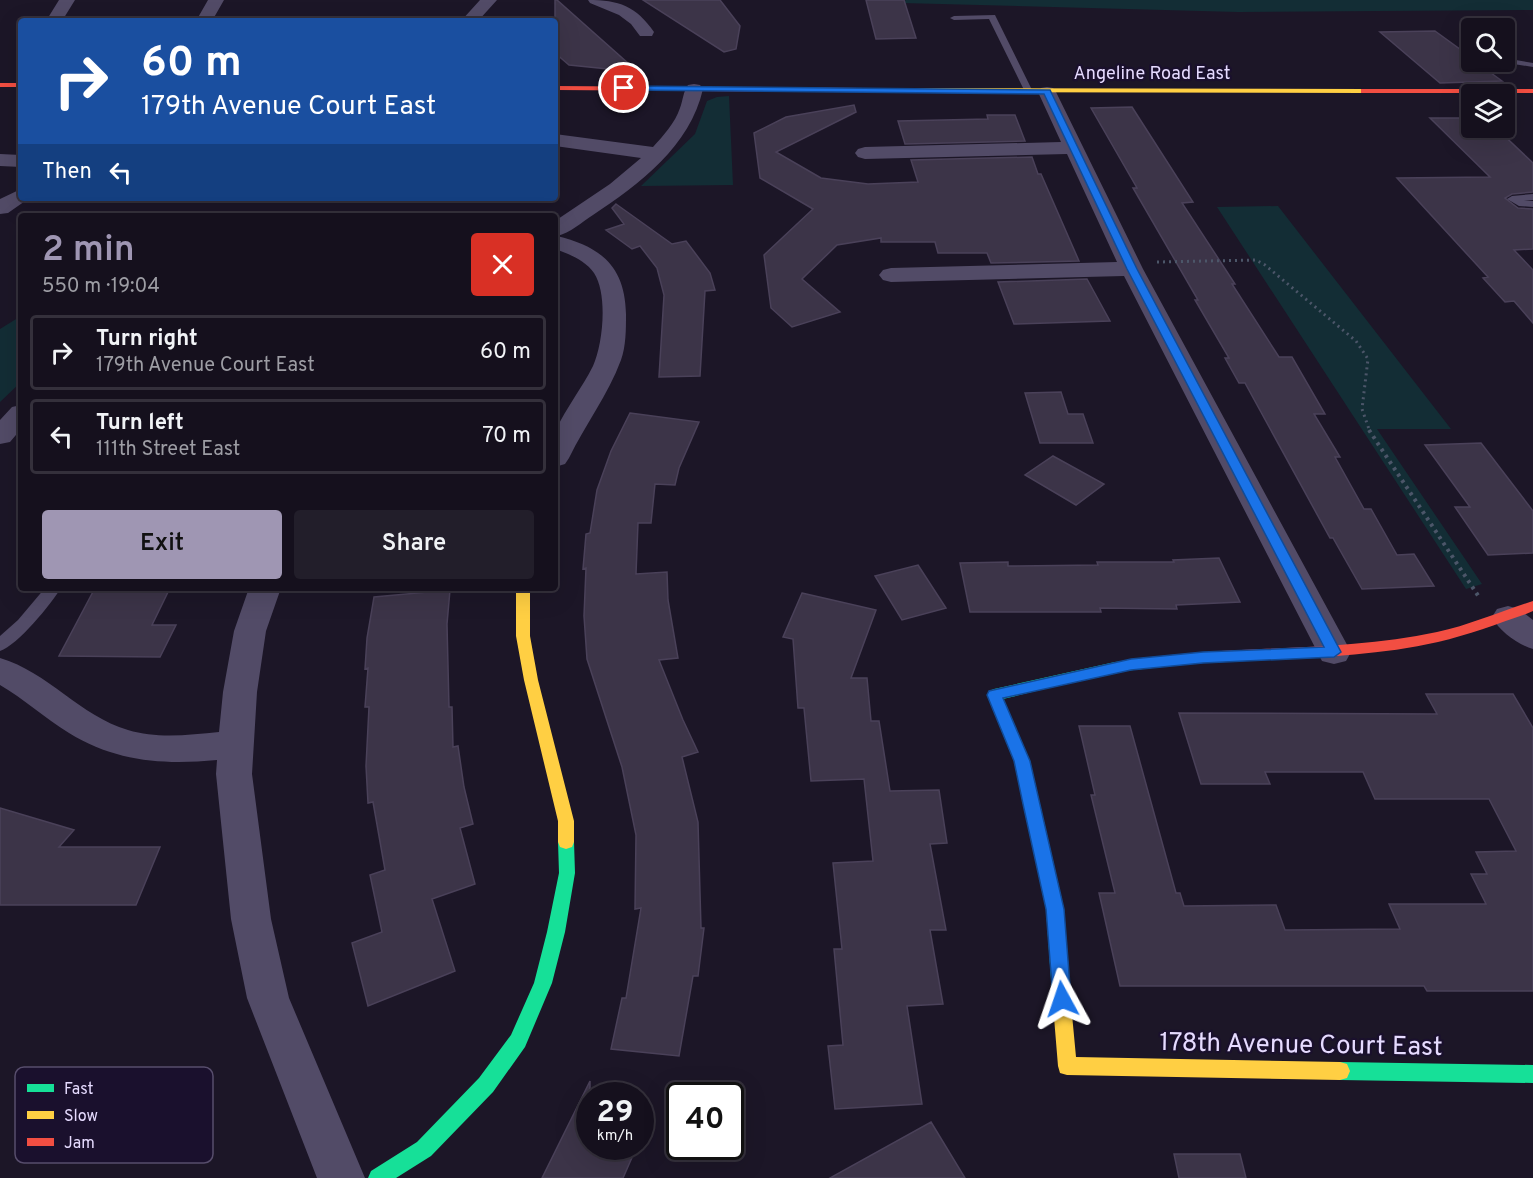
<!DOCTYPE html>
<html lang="en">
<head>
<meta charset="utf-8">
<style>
	body { margin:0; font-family:Overpass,sans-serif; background:#221e2a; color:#f1f3f6; height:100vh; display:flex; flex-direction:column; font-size:22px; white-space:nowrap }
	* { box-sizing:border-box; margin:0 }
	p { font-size:20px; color:#9d9da4 }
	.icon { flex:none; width:33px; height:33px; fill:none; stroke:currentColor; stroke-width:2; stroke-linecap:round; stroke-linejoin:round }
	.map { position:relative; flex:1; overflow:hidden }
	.panel { position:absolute; left:18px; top:213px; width:540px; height:378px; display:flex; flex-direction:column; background:#15101d; border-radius:6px; box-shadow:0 6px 24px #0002,0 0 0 2px #34303b }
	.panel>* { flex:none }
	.guide { position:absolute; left:18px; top:18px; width:540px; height:183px; border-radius:6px; box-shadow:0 6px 24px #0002,0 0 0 2px #34303b; background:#1a4fa0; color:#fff; overflow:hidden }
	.tools { position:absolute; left:1461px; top:18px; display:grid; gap:12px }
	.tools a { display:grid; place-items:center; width:54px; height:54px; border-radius:6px; background:#15101d; box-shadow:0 6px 24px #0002,0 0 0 2px #34303b; font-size:30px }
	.speed { position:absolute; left:576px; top:1082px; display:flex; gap:12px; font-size:30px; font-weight:700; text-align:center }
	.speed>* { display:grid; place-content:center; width:78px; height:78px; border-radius:50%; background:#15101d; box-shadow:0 6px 24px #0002,0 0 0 2px #34303b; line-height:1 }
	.speed small { font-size:15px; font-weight:400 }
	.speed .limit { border:3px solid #111; border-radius:9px; background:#fff; color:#111 }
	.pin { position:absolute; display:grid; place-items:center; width:51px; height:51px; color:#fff; margin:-26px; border:3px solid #fff; border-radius:50%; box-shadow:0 2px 6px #0007 }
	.me { position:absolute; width:66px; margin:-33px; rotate:355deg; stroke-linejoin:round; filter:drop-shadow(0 0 4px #0008) }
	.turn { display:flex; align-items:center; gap:21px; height:126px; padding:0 24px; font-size:27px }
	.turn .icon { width:78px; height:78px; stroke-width:2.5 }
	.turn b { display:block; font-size:42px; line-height:51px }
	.then { display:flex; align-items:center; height:57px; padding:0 24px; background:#0003; gap:12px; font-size:22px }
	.round { display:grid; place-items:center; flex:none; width:63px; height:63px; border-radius:6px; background:#221e2a }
	.head { display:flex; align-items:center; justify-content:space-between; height:102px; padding:0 24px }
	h1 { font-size:36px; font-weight:600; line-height:45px; color:#9f96b3 }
	.action { display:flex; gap:12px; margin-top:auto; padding:12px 24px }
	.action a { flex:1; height:69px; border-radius:6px; background:#9f96b3; color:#111; font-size:24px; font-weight:600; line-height:69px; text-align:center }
	.action a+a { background:#221e2a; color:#f1f3f6 }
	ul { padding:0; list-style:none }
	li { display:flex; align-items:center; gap:18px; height:75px; margin:0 12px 9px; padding:0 12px; border:3px solid #34303b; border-radius:6px }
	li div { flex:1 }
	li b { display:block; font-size:22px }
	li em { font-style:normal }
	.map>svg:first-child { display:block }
	.green { fill:#132d35 }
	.building { fill:#3c3448; stroke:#4a4159; stroke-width:1.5 }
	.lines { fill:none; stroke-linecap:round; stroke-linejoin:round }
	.path-far1 { stroke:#4c5669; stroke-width:3; stroke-dasharray:2 4; stroke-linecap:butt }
	.path { stroke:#4c5669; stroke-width:4; stroke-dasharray:3 4.5; stroke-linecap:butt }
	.lane { fill:#524b67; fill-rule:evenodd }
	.street { fill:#524b67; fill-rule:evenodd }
	.fast { fill:#16e098; fill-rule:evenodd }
	.slow { fill:#ffcf43; fill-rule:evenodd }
	.jam { fill:#f24e42; fill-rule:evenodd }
	.route { fill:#1a73e8; stroke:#114b97; stroke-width:1.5 }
	.labels { text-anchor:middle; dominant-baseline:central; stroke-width:4.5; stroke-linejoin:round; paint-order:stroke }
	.far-street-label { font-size:18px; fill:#e6dbff; stroke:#1a102d }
	.near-street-label { font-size:26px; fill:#e6dbff; stroke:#1a102d }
	.key { fill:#1a102d; stroke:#574d6c; stroke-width:1.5 }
	.key-label { font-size:16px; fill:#e6dbff }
</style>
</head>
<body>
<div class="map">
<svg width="1533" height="1178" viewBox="0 0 1533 1178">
	<rect width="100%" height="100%" fill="#1c1627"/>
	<path class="green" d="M906 0H1533V10L1238 12 902 3Z
		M729 96 733 185 641 186 695 134 707 101 717 97Z
		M1278 206 1451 429H1377L1482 584 1466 589 1217 207Z
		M21 316V382L0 402V329Z"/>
	<path class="building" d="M555 0H557L638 72 569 65 555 53Z
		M643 0H720L740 26 736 49 724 52Z
		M866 0H904L916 38 876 39Z
		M1435 31 1472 58V62H1476L1502 81 1440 83 1380 32Z
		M854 105 856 112 776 152 821 178 868 184 918 182 911 160 1032 157 1038 174H1041L1079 261 991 263 987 253H938L935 242H881V238L837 245 802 279 840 312 792 327 771 308 764 255 813 209 760 178 754 133 786 117Z
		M1132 107 1193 202 1182 203 1235 284H1232L1279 357H1292L1325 414H1314L1340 457H1335L1364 509H1371L1397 555 1414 554 1434 586 1362 589 1333 538H1330L1245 383H1239L1225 358H1229L1195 300H1198L1133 188H1137L1091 108Z
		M987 115H1015L1025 141 905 144 898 121 988 119Z
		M1430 118H1472V128H1496L1533 163V192L1512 194 1505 198 1518 208 1533 209V249L1514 250 1533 270V323L1514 301 1505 302 1483 278 1488 277 1397 178 1490 177Z
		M616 204 672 244 686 241 710 273 715 290 705 291 700 376 659 377 664 295 657 268 640 246 632 249 606 230 624 224 612 208Z
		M1087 279 1110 321 1014 324 998 282Z
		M1061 392 1068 414H1083L1093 443H1040L1025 393Z
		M630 413 699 422 679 468 675 485 655 484 651 523H638L636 574 667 572 668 600 678 658 659 660 683 720 698 752 682 757 698 822 701 928H704L698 976H693L679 1056 611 1049 622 998H626L641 908 635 909 636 835 622 767 587 659 584 616 586 568 583 569 586 534 590 533 597 490 611 451Z
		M1481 443 1533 511V553L1488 555 1455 507H1470L1425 445Z
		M1053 456 1104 484 1076 505 1025 475Z
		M1219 558 1240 602 1176 605 1177 609 1100 608 1101 612H970L960 563 1008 562V566L1098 565 1097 562H1174L1173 560Z
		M918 565 946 608 902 620 875 576Z
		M95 588H170L152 625H176L160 657 59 656Z
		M450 590 447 624 449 707H452L453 747 458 746 464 787 473 824 460 828 475 884 432 899 455 971 368 1006 352 943 382 932 370 875 385 870 373 802 368 803 366 766 369 707H365L368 668 365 669 367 638 374 597Z
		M802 593 876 610 851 678H867L871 721H879L890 791 939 790 947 843 930 844 946 930H930L943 1004 907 1006 922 1104 835 1109 828 1046 843 1045 834 949H842L833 863 873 861 864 779 811 781 804 708H798L793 639 783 637Z
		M1426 694H1513L1533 728V991H1427L1424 986H1120L1099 893H1115L1091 795H1095L1079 726H1130L1176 893H1180L1184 906 1276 905 1285 930 1400 929 1389 904H1486L1471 874H1487L1476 852 1516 851 1489 799H1375L1363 772H1265L1270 784H1201L1179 713 1437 714Z
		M0 808 74 830 59 847H160L136 905H0Z
		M590 1081V1146H637L623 1178H542Z
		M931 1122 965 1178H830Z
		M1174 1154H1240L1246 1178H1179Z"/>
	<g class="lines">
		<path class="path-far1" d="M1157 262 1256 260 1265 265 1356 341 1368 359 1362 409 1370 432"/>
		<path class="path" d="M1369 430 1479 597"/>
		<path class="lane" d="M995 15 1033 92 1032 94 1025 92 989 19 954 20 950 18 954 16Z
			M1504 58 1533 63V67L1501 62H1504Z
			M1533 194V200L1524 201H1533V207L1519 206 1507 199 1512 196Z
			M45 588H61C51 604 18 645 0 651V636L18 620Z"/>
		<path class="street" d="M59 0H75L62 21H46Z
			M208 0H224L212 21H196Z
			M480 0H497L478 21H461Z
			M588 0C619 0 636 6 654 32L652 36H640L631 24 619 15 590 3Z
			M694 84 700 85 703 89C690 146 640 184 593 215 582 222 570 233 557 236 602 247 625 267 626 314 626 330 626 346 621 360 608 395 585 425 569 458L565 464 555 467C555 456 552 440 556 430 566 408 582 388 593 366 603 344 608 294 594 273 585 260 569 254 555 249V221L610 184 641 158 555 146V134L653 147C663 136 675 123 680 108 683 100 683 92 688 85Z
			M1047 87 1053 88 1056 92 1143 269 1351 652 1346 661 1334 664 1322 661 1124 276 891 282 883 280 879 275 883 270 891 268 1117 262 1067 154 865 159 858 157 855 153 858 149 865 147 1061 142 1038 92 1041 88Z
			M0 154 21 155V167L0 166Z
			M21 189V198L28 199 8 213 0 214V199Z
			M21 405V429L10 442 0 444V420L12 407Z
			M249 588H281L266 631 257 692 252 774 271 919 289 998 365 1178H317L247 998 231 919 216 774 217 760C164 765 116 762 69 733 45 718 24 699 0 685V658C48 672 80 716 128 730 157 739 189 735 219 732L223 692 234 631Z
			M1508 606 1519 609 1533 620V649C1517 644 1500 632 1492 617L1497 609Z"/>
		<path class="fast" d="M1221 651 1226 652 1228 656 1226 660 1115 672 1003 699 1030 761 1064 909 1070 993 1067 999 1061 1001 1055 999 1052 993 1046 909 1014 761 987 695 989 691 994 689 1115 662Z
			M566 835 572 837 574 842 575 873 565 932 552 983 525 1047 493 1092 431 1156 396 1178H368L371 1171 417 1142 479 1078 511 1035 534 983 547 932 559 873 558 842 560 837Z
			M1340 1062 1533 1065V1083L1340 1080 1333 1078 1330 1071 1333 1064Z"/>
		<path class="slow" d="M859 88 1364 89 1368 91 1364 93 856 92V88Z
			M516 588H530V636L538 680 574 821V842L572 847 566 849 560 847 558 842V821L524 680 516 636Z
			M1061 985 1067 987 1070 993 1076 1057 1340 1062 1347 1064 1350 1071 1347 1078 1340 1080 1067 1075 1060 1073 1058 1066 1052 993 1055 987Z"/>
		<path class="jam" d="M0 83H21V87H0Z
			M555 86 859 88 863 90 859 92 555 90Z
			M1361 89H1533V93H1361Z
			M1533 601V611L1526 614C1497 624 1468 635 1438 642 1367 658 1293 658 1221 661L1216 660 1214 656 1216 652 1221 651C1293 647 1366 647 1437 632 1470 625 1501 611 1533 601Z"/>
	</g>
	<path class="route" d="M624 86 1050 90 1137 269 1341 652 1334 657 1203 663 1131 670 1003 698 1030 761 1064 909 1071 999 1069 1005 1062 1007 1055 1005 1053 999 1046 909 1023 804 1014 761 987 695 989 691 1131 659 1203 652 1324 647 1127 269 1044 94 622 90 621 88Z"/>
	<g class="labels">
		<g class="far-street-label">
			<text x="1152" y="74">Angeline Road East</text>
		</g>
		<g class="near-street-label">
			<text transform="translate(1301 1046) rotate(1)">178th Avenue Court East</text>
		</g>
	</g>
	<rect x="15" y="1067" width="198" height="96" rx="9" class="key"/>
	<rect x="27" y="1084" width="27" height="8" fill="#16e098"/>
	<rect x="27" y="1111" width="27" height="8" fill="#ffcf43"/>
	<rect x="27" y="1138" width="27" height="8" fill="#f24e42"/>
	<g class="key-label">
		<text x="64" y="1094">Fast</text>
		<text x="64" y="1121">Slow</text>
		<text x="64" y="1148">Jam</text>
	</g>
</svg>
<div class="tools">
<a><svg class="icon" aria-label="search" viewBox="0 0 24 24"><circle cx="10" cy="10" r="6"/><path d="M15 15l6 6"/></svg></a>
<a><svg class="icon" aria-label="layers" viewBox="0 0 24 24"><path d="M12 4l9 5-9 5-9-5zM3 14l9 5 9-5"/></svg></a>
</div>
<div class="speed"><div>29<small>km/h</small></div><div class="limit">40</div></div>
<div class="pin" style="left:624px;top:88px;background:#d93025"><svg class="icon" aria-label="arrive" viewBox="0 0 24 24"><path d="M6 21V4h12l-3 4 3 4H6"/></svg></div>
<svg class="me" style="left:1062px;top:999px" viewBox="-20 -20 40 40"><path d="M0-17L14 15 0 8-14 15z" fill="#1a73e8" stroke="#fff" stroke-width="4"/></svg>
<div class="guide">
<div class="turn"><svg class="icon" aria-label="right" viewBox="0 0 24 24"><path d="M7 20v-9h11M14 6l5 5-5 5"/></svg><div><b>60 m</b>179th Avenue Court East</div></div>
<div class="then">Then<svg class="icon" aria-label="left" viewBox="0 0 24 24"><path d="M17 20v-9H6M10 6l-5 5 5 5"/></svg></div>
</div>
<section class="panel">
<div class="head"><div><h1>2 min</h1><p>550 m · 19:04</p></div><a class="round" style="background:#d93025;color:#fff"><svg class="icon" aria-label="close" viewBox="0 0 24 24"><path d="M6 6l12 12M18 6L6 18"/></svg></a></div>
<ul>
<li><svg class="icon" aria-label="right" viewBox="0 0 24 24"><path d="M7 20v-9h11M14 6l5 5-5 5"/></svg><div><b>Turn right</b><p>179th Avenue Court East</p></div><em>60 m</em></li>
<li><svg class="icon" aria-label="left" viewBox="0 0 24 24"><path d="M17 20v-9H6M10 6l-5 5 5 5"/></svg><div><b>Turn left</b><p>111th Street East</p></div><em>70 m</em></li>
</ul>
<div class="action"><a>Exit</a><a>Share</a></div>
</section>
</div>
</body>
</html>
